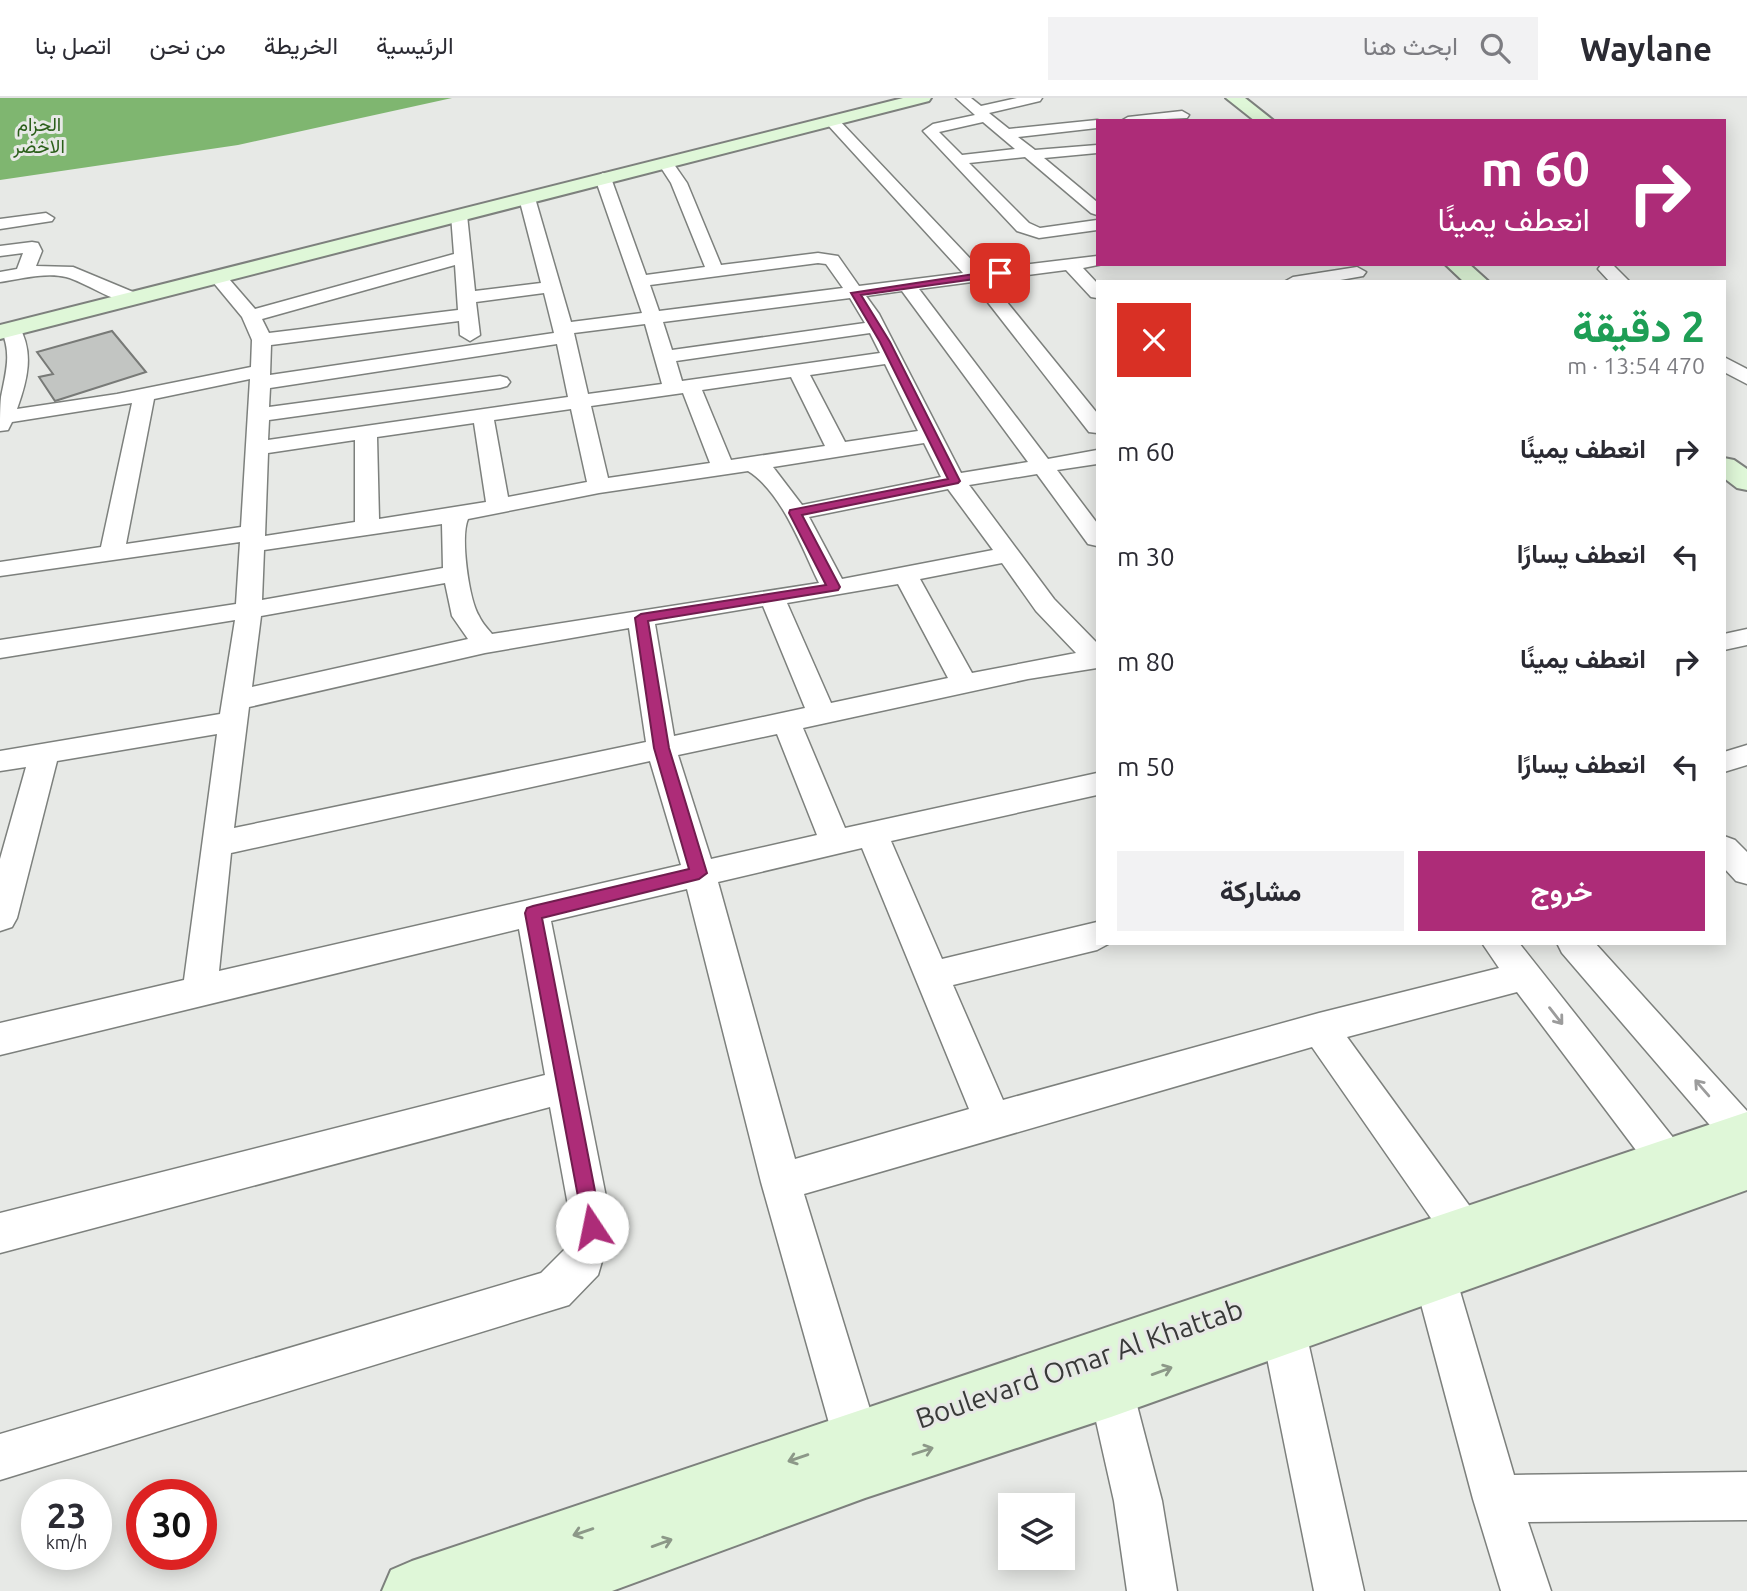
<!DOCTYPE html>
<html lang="ar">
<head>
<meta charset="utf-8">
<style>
	body { margin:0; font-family:Ubuntu,Vazirmatn,sans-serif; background:#f2f2f3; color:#2b2b33; direction:rtl; height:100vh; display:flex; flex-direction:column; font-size:26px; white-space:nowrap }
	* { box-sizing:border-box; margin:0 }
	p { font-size:23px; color:#7c7c81 }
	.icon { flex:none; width:38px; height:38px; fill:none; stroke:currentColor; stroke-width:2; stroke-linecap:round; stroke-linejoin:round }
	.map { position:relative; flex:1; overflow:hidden; direction:ltr }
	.drawer { position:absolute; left:1096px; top:182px; width:630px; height:665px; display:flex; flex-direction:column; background:#fff; border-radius:0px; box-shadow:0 4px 18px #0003; direction:rtl }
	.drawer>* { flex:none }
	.top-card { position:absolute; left:1096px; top:21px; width:630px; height:147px; border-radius:0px; box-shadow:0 4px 18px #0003; direction:rtl; background:#ad2c78; color:#fff; overflow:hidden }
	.fabs { position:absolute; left:998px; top:1395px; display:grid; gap:14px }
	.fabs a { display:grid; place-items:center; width:77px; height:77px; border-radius:0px; background:#fff; box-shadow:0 4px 18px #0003; font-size:35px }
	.speed { position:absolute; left:21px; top:1381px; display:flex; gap:14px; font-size:35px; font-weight:700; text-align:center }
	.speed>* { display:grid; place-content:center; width:91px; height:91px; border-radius:50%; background:#fff; box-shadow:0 4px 18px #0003; line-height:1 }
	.speed small { font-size:18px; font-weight:400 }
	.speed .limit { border:10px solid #d22; background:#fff; color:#111 }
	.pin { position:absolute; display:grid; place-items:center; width:60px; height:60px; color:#fff; margin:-30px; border-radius:14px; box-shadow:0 4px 10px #0006 }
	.me { position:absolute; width:77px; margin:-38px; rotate:349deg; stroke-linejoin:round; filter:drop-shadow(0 0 5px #0008) }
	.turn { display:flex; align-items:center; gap:24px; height:147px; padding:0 21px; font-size:32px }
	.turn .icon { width:91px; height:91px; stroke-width:2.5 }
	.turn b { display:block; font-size:49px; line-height:60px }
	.round { display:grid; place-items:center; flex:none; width:74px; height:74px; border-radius:0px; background:#f2f2f3 }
	.overview { display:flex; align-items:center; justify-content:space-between; height:119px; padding:0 21px }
	h1 { font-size:42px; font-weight:700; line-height:52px; color:#1e9e55 }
	.action { display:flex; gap:14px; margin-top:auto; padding:14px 21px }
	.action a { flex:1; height:80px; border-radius:0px; background:#ad2c78; color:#fff; font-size:28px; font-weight:700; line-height:80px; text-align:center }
	.action a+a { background:#f2f2f3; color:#2b2b33 }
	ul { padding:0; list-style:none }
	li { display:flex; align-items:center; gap:21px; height:105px; padding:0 21px }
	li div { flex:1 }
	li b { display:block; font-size:26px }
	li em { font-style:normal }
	header { display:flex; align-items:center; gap:42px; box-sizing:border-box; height:98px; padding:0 35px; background:#fff; border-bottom:2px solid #e1e1e2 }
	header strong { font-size:33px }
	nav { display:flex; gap:38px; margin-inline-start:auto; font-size:24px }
	.search { width:490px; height:63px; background:#f2f2f3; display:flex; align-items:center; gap:18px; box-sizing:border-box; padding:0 24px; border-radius:0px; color:#7c7c81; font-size:26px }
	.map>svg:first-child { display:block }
	.forest { fill:#7fb670 }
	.building { fill:#c2c5c2; stroke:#787a77; stroke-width:2 }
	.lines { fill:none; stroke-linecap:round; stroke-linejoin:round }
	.street-casing { stroke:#7d807d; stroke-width:3 }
	.secondary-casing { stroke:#7d807d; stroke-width:4 }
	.street { fill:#fff; fill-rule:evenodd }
	.secondary { fill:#dff7d8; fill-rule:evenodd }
	.oneway { stroke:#9c9c9c }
	.oneway2 { stroke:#8c9888 }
	.route { fill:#ad2c78; stroke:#701d4e; stroke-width:2 }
	.labels { text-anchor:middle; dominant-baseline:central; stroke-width:6; stroke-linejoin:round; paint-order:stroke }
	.far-park-label { font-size:19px; fill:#2b5f1a; stroke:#e7e9e6 }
	.near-street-label { font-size:28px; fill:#393a39; stroke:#e7e9e6 }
</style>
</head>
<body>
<header>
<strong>Waylane</strong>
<div class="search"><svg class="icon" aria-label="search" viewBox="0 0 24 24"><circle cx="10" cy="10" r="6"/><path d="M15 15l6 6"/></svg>ابحث هنا</div>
<nav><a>الرئيسية</a><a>الخريطة</a><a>من نحن</a><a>اتصل بنا</a></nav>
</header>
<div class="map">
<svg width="1747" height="1493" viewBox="0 0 1747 1493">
	<rect width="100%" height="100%" fill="#e7e9e6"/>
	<path class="forest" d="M0 0H452L238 47 0 82Z"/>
	<path class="building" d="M112 233 146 274 55 303 39 279 53 276 37 254Z"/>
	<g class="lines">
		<g class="street-casing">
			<path id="street" d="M956 0H971L981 8 1017 0H1042L1040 3 989 15 1009 31 1097 22 1101 23H1097V30L1018 39 1035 52 1097 47V55L1044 60 1097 104V117L1091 115 1025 59 969 65 1029 125 1040 130 1097 122V132L1039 140 1017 133 923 33 933 26 975 17ZM983 24 1015 51 962 57 939 34Z
				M1182 13 1189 17 1187 20 1121 23 1128 19Z
				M832 19 837 20 981 172 1097 158V166H1103L1083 170 1097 185V200L1091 199 1066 172 989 182 1097 315V335L1089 334 972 184 919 191 1048 361 1097 352V366L1057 372 1097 425V448L1088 446 1037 376 969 387 1054 501 1097 545V570L1028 581 803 630 845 730 1097 675V697L891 743 942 861 1097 824V845H1110L1097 852 953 887 1003 1002 1319 915 1499 870 1482 845H1519L1694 1066 1700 1079 1694 1092 1680 1098 1666 1092 1517 894 1347 939 1479 1121 1485 1135 1479 1149 1465 1155 1451 1149 1312 949 804 1096 884 1357 877 1373 861 1380 845 1373 838 1357 761 1084 687 791 551 823 612 1129 598 1177 569 1207 0 1382V1336L541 1175 566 1150 572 1129 550 1009 0 1155V1115L545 977 519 831 0 957V925L184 882 217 636 57 663 17 820 12 829 0 833V761L26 669 0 673V653L220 616 235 522 0 560V542L236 506 240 444 0 478V464L101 449 132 305 12 324 8 332 0 333C0 322 0 309 1 299 6 273 12 256 1 231L4 227H18C35 254 27 283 17 311L117 296 251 269 252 242 242 219 208 178 211 174H223L255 211 454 156 451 117 459 112 467 117 475 193 541 185 519 100 527 95 535 100 571 224 642 215 595 80 603 75 611 80 646 177 705 169 671 85 658 65 666 60 671 62 687 85 721 167 818 155 838 158 859 188 963 175 827 26V20ZM818 165 826 166 843 190 659 213 650 187ZM455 167 458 212 269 235 262 221ZM902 193 1028 364 961 375 879 216 866 198ZM544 195 554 235 270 277 271 247 459 223 460 237 470 243 480 237 476 204ZM850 200 865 225 672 252 663 224ZM645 226 662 286 588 296 574 235ZM870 235 880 255 682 283 676 263ZM557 246 568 299 268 342 269 322 500 290 507 288 510 284 507 280 500 278 269 309 270 290ZM885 266 918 333 845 344 810 277ZM791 279 825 348 731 362 702 292ZM250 281 241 429 126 446 154 301ZM683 295 710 365 608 380 591 308ZM571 311 587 384 508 399 494 322ZM474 325 486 404 379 421 377 339ZM355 342V424L265 438 268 355ZM924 345 941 379 802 407 773 369ZM748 373C782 394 802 450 819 485L492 536C488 531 482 525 479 518 469 502 460 439 468 421L599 395ZM948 391 993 452 842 481 809 419ZM442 426 443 470 262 502 264 452ZM1002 465 1036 513 1076 555 972 575 920 481ZM445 485 452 518 468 541 252 589 261 518ZM898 486 948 580 831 605 787 505ZM763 508 805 610 674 638 655 526ZM629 530 646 644 234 730 249 609 485 555ZM777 636 817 737 711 761 678 657ZM650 663 681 767 219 873 231 755ZM862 750 969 1011 795 1061 718 784Z
				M46 115 54 120 52 123 0 131V121Z
				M32 144 38 145 42 153 36 168 73 169 138 196 141 200 138 204C119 209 86 184 66 179 46 174 20 181 0 184V174L17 171 23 155 0 158V148Z
				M1601 167H1613L1630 184H1610L1598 171Z
				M1357 169 1366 174 1363 178 1329 184H1284L1293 179Z
				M1724 259 1747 271V286L1724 274Z
				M1747 531V547L1724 552V536Z
				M1747 647V667L1724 674V654Z
				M1724 738 1735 742 1747 754V786L1736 783 1724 770Z
				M1557 845H1595L1747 1013V1059L1733 1054 1562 855Z
				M1434 1155 1449 1161 1455 1176 1514 1377 1747 1374V1422L1528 1424 1551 1493H1501L1473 1401 1413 1176 1419 1161Z
				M1283 1208 1298 1215 1305 1230 1364 1493H1314L1261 1230 1268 1215Z
				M1111 1270 1127 1276 1133 1292 1162 1403 1177 1493H1127L1114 1403 1089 1292 1095 1276Z"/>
		</g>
		<g class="secondary-casing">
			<path id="secondary" d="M903 0H931L929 3 0 241V227Z
				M1226 0H1245L1274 23H1255Z
				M1445 166H1469L1489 184H1464Z
				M1724 360 1734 362 1747 371V392L1737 390 1724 380Z
				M1747 1014V1092L1111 1319 865 1400 612 1493H382L391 1472 412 1463Z"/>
		</g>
		<use href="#street" class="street"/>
		<use href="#secondary" class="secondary"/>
	</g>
	<defs><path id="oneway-shaft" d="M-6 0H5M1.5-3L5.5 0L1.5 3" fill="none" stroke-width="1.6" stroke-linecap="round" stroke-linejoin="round" transform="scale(1.75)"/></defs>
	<g class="oneway">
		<use href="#oneway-shaft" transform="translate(1556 918) rotate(52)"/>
		<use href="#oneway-shaft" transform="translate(1702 990) rotate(-131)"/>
	</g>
	<g class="oneway2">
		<use href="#oneway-shaft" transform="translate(1162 1273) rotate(-20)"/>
		<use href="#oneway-shaft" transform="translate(923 1353) rotate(-18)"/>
		<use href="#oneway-shaft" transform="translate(798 1360) rotate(161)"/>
		<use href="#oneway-shaft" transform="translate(583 1434) rotate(161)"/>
		<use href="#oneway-shaft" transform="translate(662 1445) rotate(-20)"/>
	</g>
	<path class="route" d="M1000 172 1004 175 1003 177 861 197 890 244 960 383 958 385 802 417 840 489 838 492 648 523 669 650 707 775 699 781 542 820 602 1129 599 1136 592 1139 585 1136 525 815 527 810 533 808 689 771 654 650 635 520 641 516 826 487 789 415 790 412 948 381 880 244 851 195Z"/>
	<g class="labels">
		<g class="far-park-label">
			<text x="39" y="26">الحزام<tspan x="39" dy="22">الاخضر</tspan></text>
		</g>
		<g class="near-street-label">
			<text transform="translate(1079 1265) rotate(-19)">Boulevard Omar Al Khattab</text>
		</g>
	</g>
</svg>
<div class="fabs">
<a><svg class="icon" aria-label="layers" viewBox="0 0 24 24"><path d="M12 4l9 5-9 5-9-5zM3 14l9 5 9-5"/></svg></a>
</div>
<div class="speed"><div>23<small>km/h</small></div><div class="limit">30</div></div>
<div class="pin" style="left:1000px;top:175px;background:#d93025"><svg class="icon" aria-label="arrive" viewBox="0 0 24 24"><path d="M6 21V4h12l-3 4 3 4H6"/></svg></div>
<svg class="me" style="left:592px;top:1129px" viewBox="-20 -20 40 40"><circle r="19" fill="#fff"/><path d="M0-13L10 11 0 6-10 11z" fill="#ad2c78"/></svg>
<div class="top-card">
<div class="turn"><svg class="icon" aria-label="right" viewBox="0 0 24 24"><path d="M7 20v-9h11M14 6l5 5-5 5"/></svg><div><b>60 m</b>انعطف يمينًا</div></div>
</div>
<section class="drawer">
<div class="overview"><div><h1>2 دقيقة</h1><p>470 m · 13:54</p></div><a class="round" style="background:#d93025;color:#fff"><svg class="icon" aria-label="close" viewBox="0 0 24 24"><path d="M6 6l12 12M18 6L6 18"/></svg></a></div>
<ul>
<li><svg class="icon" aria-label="right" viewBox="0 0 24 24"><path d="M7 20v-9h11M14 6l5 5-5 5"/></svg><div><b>انعطف يمينًا</b></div><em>60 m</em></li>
<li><svg class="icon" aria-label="left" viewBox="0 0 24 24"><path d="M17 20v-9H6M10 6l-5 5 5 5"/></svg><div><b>انعطف يسارًا</b></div><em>30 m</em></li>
<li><svg class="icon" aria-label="right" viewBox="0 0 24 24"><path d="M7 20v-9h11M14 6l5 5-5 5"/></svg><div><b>انعطف يمينًا</b></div><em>80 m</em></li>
<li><svg class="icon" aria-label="left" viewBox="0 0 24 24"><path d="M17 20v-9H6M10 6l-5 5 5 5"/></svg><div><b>انعطف يسارًا</b></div><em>50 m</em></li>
</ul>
<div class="action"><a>خروج</a><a>مشاركة</a></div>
</section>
</div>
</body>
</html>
